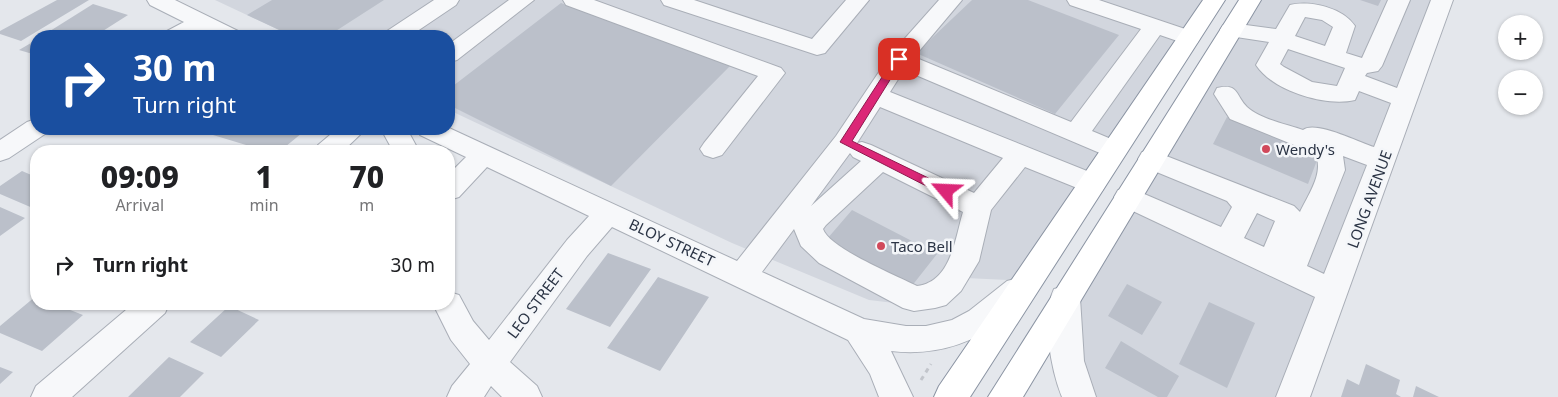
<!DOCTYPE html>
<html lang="en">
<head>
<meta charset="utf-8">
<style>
	body { margin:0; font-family:"Noto Sans",sans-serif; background:#f2f2f2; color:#202124; height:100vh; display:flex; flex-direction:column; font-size:19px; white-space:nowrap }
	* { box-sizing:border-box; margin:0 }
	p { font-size:16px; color:#757577 }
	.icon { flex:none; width:28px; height:28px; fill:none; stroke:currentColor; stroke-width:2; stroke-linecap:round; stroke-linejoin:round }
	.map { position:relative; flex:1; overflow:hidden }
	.drawer { position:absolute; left:30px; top:145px; width:425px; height:165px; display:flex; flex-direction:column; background:#fff; border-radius:20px; box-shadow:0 1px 4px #0004 }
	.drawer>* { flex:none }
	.guide { position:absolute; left:30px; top:30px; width:425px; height:105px; border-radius:20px; box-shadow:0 1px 4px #0004; background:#1a4fa0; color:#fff; overflow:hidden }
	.tools { position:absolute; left:1498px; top:15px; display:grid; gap:10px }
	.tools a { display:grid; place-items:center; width:45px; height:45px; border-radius:50%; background:#fff; box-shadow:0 1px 4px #0004; font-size:25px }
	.pin { position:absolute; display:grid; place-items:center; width:42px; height:42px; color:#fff; margin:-21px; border-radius:10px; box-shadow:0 2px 8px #0006 }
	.me { position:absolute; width:55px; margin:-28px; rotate:296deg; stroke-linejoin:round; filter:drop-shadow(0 0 4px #0008) }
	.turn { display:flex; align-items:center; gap:18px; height:105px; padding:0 20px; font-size:22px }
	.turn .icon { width:65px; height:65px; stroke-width:2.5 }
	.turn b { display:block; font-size:35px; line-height:42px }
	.eta { display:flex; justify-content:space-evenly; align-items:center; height:85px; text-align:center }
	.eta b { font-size:30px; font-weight:800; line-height:35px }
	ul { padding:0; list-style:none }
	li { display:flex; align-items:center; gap:15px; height:70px; padding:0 20px }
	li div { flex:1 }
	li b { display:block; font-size:19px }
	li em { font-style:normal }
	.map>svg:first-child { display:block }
	.built { fill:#d2d6de }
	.building { fill:#bbc0ca }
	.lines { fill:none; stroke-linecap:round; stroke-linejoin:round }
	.minor-casing { stroke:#a9aeb7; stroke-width:2 }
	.highway-casing { stroke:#8b94a3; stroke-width:2 }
	.path { stroke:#c2c5cb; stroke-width:3; stroke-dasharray:4.5 4.5; stroke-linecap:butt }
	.minor { fill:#f7f8fa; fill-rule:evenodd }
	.highway { fill:#fff; fill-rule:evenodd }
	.route { fill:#db2777; stroke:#8e194d }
	.poi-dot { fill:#d1495b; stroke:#f4f6f9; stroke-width:2 }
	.labels { text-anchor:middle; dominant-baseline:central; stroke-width:5; stroke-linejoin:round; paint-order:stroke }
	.poi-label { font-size:15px; fill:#2b3445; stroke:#f4f6f9; text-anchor:start }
	.street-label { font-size:15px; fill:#2b3445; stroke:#f4f6f9 }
</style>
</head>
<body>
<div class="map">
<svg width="1558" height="397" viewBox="0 0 1558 397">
	<rect width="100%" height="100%" fill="#e4e7ec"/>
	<path class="built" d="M215 0H1214L1028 281 966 278 928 307 869 300 732 243 449 110V36H292Z
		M1250 0H1440L1291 397H1079L1065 298Z"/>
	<path class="building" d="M57 0H89L21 41 0 34V31Z
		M272 0H384L328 36H292L247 15Z
		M972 0H1028L1119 35 1055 114 916 53Z
		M1360 0H1381L1378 6Z
		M561 3 730 66 611 186 449 105V89Z
		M93 4 128 15 95 36H42Z
		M36 40V55L19 50Z
		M1227 117 1319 155 1308 184 1213 144Z
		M220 129H307L280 151H266L213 135Z
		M22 171 36 177 35 209 0 194V186Z
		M0 207 25 218 0 236Z
		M852 210 937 254 911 287 827 239Z
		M608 253 651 269 610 327 566 309Z
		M658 277 709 297 660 371 607 348Z
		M1127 284 1162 302 1142 335 1108 316Z
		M36 296V304H55L83 315 42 351 0 333V326Z
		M1209 302 1255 323 1227 388 1179 364Z
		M229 306 259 320 221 357 190 342Z
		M1121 341 1179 376 1167 397H1158L1105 368Z
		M169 357 204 373 180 397H128Z
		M1366 364 1400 380 1396 394 1401 397H1341L1347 379 1359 385Z
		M0 367 13 372 0 384Z
		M1416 386 1439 397H1413Z"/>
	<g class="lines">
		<g class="minor-casing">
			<path id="minor" d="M147 0H175L238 31 241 36H213L201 30 191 36H164L167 31 184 22 150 5Z
				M434 0H459L456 5 410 36H384L387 31Z
				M509 0H534L457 60 449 62V44Z
				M563 0H594L781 68 785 73 722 155 713 158 704 155 700 149 704 143 758 76 566 5Z
				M661 0H694L812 39 846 0H869L825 53 817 55 664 5Z
				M939 0H962L914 57 1071 122 1141 29 1070 5 1067 0H1099L1197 33 1200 38 1197 43 1189 45 1160 35 1092 131 1123 144 1127 150 1123 156 1114 159 904 70 890 92 1102 177 1106 184 1102 191 1092 194 1025 167 991 210 979 261 961 291 946 305 935 308 914 311 903 308 819 263 801 246 794 229 762 272 864 319 906 326H926L952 320 969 311 1007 281 1018 278 1029 281 1033 290C1027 303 1015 312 1004 320 970 345 933 356 891 351L913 397H879L870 374 848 340 612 227 587 256 510 362 537 386 542 397H502L491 386 484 397H447L452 386 470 364 451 340 433 304H449V292L459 295 473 321 489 340 567 240 589 216 487 167 459 197 449 200V174L466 157 420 135 416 129 449 128 737 261 836 136 891 54ZM880 107 1003 158 974 193 871 145 862 142 857 143ZM850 153 853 157 861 161 811 206ZM883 172 963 212C955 239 951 282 917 286 897 276 829 248 823 229L826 225Z
				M1388 0H1410L1382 66 1378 71 1367 73 1365 76 1397 88 1431 0H1453L1310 397H1276L1315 297 1118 204 1114 197 1118 190 1128 187 1221 227 1232 207 1227 201 1142 166 1138 159 1142 152 1151 150 1294 206 1300 212C1308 195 1326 170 1314 153L1230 119 1214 94 1217 88C1239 83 1235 95 1247 107 1260 119 1286 124 1303 130 1315 120 1358 142 1374 147L1391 103 1359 91 1355 100C1325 107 1273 91 1256 65L1269 42 1223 35 1220 30 1223 25 1231 23 1276 29 1290 5C1311 0 1343 8 1355 26L1346 53 1362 58ZM1305 17 1322 20 1333 27 1325 46 1295 36ZM1288 49 1345 68 1337 86 1312 82 1284 67 1280 64ZM1343 156 1367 165 1324 274 1307 266 1345 170ZM1257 213 1275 221 1264 247 1244 238Z
				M36 119V129H48L45 134 9 158 0 161V140L27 122Z
				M337 129H366L343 151H314L318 145Z
				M381 129H407L419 151H393Z
				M1065 286 1076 289 1080 298 1084 361 1096 397H1062C1051 370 1041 316 1054 289Z
				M133 304H169L165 313 72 397H31L36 386Z"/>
		</g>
		<g class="highway-casing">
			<path id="highway" d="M1203 0H1225L970 397H934L939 386Z
				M1239 0H1261L1023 397H988Z"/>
		</g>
		<path class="path" d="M921 380 931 364"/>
		<use href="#minor" class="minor"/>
		<use href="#highway" class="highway"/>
	</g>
	<path class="route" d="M899 56 903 59 852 141 949 188V194H942L840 142 895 57Z"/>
	<g class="poi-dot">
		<circle cx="1266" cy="149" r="5"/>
		<circle cx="881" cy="246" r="5"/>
	</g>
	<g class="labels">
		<g class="poi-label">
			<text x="1276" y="149">Wendy's</text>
			<text x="891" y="246">Taco Bell</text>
		</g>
		<g class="street-label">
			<text transform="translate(1369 199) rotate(-70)">LONG AVENUE</text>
			<text transform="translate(672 242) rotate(25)">BLOY STREET</text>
			<text transform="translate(535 303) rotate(-53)">LEO STREET</text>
		</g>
	</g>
</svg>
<div class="tools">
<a>+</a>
<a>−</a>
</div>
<div class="pin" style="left:899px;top:59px;background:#d93025"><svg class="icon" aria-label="arrive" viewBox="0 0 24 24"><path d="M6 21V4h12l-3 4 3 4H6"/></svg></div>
<svg class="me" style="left:946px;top:191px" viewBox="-20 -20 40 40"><path d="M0-17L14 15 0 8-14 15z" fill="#db2777" stroke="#fff" stroke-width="4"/></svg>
<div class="guide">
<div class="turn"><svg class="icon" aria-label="right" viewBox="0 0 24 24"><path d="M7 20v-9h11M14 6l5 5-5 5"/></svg><div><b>30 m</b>Turn right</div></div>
</div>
<section class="drawer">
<div class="eta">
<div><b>09:09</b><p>Arrival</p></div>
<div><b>1</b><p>min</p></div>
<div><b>70</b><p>m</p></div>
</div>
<ul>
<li><svg class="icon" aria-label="right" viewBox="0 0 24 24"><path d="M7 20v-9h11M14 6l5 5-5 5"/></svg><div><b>Turn right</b></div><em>30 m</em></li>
</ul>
</section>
</div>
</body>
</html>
